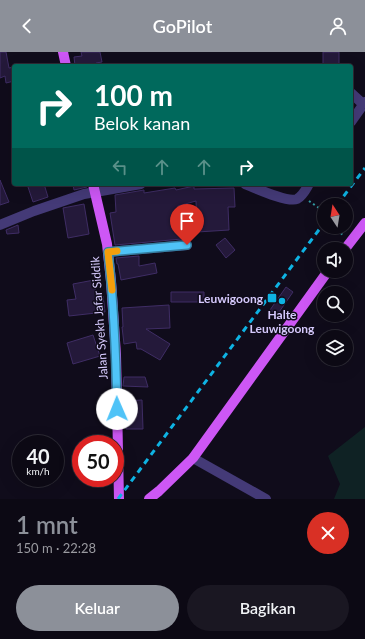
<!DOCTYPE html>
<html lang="id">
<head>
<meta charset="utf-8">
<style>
	body { margin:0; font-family:Lato,sans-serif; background:#1a1722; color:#f1f3f6; height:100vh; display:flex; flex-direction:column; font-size:15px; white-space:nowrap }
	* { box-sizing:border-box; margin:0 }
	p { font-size:13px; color:#9a9aa0 }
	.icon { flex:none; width:22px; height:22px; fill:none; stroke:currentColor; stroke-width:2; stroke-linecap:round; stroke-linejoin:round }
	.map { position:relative; height:447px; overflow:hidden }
	.side { display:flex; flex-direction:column; background:#0c0914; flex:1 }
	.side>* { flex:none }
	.hud { position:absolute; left:12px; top:12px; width:341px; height:122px; border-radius:4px; box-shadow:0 4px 16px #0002,0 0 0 1px #2c2a34; background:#00695c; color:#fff; overflow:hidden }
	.needle { width:26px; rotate:348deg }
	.fabs { position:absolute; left:317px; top:146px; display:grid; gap:8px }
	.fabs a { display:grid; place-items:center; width:36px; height:36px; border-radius:50%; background:#0c0914; box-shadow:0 4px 16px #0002,0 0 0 1px #2c2a34; font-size:20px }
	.speed { position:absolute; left:12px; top:383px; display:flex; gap:8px; font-size:20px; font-weight:700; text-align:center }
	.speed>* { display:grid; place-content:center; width:52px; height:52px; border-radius:50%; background:#0c0914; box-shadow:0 4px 16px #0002,0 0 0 1px #2c2a34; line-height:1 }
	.speed small { font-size:10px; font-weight:400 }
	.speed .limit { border:6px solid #d22; background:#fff; color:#111 }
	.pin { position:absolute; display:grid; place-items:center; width:34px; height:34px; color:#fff; margin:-41px -17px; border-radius:50% 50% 50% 0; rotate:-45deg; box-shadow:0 0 4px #0007 }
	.pin .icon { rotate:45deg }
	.me { position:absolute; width:44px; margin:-22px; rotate:359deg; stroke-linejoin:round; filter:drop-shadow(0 0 3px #0008) }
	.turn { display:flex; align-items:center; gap:14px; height:84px; padding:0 16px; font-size:18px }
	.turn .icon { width:52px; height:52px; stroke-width:2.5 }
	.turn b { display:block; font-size:28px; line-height:34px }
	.lanes { display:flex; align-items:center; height:38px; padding:0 16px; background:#0003; justify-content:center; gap:20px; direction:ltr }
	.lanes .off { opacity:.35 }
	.round { display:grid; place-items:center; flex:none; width:42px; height:42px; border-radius:21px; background:#1a1722 }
	.overview { display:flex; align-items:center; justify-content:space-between; height:68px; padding:0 16px }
	h1 { font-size:24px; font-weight:600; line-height:30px; color:#8c9099 }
	.cta { display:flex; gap:8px; margin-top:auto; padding:8px 16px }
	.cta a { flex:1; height:46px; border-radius:24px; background:#8c9099; color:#fff; font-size:16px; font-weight:600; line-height:46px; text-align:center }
	.cta a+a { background:#1a1722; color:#f1f3f6 }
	header { display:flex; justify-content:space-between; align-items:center; height:52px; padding:0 16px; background:#8c9099; color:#fff; font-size:18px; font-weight:600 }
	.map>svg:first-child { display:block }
	.green { fill:#0f2224 }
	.building { fill:#24193a; stroke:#3f2d65 }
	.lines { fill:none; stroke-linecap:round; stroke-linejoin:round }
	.path { stroke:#339ea5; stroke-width:2; stroke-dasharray:2 3; stroke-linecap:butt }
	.minor { stroke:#443a77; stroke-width:10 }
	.major { stroke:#cd57f5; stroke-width:10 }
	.rail { stroke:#0eb3e3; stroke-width:3; stroke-dasharray:6 5; stroke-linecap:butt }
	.route-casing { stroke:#337fa1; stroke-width:10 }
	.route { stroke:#4fc3f7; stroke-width:7 }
	.slow { stroke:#f59e0b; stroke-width:7 }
	.poi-dot { fill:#0eb3e3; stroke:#100c1b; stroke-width:1.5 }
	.labels { text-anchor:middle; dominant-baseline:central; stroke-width:3; stroke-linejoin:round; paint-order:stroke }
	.poi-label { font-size:12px; font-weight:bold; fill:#d5c9fc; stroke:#100c1b; text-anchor:end }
	.street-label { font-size:12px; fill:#d5c9fc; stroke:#100c1b }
</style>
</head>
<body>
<header><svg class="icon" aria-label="back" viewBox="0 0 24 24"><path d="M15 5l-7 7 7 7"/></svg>GoPilot<svg class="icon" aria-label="person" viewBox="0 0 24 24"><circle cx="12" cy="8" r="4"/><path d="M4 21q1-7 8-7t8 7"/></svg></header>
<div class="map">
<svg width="365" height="447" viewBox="0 0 365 447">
	<rect width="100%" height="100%" fill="#100c1b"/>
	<path class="green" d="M365 375V447H334L340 432 328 404Z"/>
	<path class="building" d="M0 0H6L9 16 14 15V29L6 31 5 24 0 26Z
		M81 0H100L102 10 96 11 97 14H75L74 5 82 4Z
		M323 0H339V14H323Z
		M0 128 9 150 0 153Z
		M27 132H44L48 145 33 150Z
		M73 132H87V135L74 138Z
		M194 134V137L234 136 235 155H228L229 178 197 180 196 149 178 154 182 187 115 193 110 161 116 160 115 143 144 138V141L175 136 176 138Z
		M84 152 89 182 68 186 63 156Z
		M18 173 19 181 7 182 6 178Z
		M225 186 235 198 226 206 216 193Z
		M139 204V214L155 211 157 221 121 228 118 212H117L116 206Z
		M94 228 96 245 103 244 105 260 69 264 67 248 76 247 73 232Z
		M286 235 293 240 277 263 270 258Z
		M171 240H204V250H171Z
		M169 253 170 276 146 277 170 292 160 308 141 297H137L136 290 124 292 122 275H123L122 256Z
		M93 283 100 304 73 312 67 291Z
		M124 325H145L148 335 123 334Z
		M142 348 143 377H126L124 349Z"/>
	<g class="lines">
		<path class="path" d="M309 149 319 156 324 165
			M333 175 343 183"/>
		<path class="minor" d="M351 41 363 52
			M351 70 365 50
			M245 132C255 136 288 151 297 147 303 144 306 137 309 132
			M0 173 34 159 84 142 141 132
			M108 200 187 193
			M193 406 266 447"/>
		<path class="major" d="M63 0 66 14
			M93 132 107 192 111 229 116 303 119 447
			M345 197 365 171
			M149 447 159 439 193 406 328 219"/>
		<path class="rail" d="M337 153 365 116
			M118 447 324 171"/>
	</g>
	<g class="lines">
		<g class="route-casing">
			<path id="route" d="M117 357C116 304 114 252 108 200L187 193"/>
		</g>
		<use href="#route" class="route"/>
		<path class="slow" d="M112 238 108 200 117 199"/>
	</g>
	<g class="poi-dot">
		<rect x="267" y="241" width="10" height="10" rx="2"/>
		<circle cx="282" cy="249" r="4"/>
	</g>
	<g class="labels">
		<g class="poi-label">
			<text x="263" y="246">Leuwigoong</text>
			<text x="282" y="262" text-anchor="middle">Halte<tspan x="282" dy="14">Leuwigoong</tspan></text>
		</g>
		<g class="street-label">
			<text transform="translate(99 266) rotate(-94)">Jalan Syekh Jafar Siddik</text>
		</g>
	</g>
</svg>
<div class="fabs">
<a><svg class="needle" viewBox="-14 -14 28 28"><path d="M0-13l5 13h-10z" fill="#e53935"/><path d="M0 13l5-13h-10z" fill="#9a9aa0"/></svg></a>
<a><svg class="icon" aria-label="sound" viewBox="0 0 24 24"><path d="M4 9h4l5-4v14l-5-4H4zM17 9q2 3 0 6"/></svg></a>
<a><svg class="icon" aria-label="search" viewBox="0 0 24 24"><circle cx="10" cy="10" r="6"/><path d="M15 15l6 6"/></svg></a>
<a><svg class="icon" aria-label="layers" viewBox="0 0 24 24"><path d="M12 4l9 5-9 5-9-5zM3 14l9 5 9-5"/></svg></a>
</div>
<div class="speed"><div>40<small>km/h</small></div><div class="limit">50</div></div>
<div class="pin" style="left:187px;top:193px;background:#d93025"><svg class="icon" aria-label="arrive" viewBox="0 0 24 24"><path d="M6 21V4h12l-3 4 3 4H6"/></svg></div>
<svg class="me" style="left:117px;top:357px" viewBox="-20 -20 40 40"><circle r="19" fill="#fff"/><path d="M0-13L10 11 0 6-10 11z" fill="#4fc3f7"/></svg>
<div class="hud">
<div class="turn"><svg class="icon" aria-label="right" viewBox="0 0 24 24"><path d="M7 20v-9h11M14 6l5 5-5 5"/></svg><div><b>100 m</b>Belok kanan</div></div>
<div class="lanes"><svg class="icon off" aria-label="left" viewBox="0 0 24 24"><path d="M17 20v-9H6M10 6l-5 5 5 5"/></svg><svg class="icon off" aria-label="ahead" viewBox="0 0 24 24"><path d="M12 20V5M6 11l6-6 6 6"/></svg><svg class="icon off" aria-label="ahead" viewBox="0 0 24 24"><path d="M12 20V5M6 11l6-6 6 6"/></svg><svg class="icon" aria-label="right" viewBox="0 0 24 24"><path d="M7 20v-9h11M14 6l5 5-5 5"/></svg></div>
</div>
</div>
<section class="side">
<div class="overview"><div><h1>1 mnt</h1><p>150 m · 22:28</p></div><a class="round" style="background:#d93025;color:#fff"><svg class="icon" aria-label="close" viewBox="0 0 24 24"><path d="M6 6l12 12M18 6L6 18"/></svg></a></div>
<div class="cta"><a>Keluar</a><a>Bagikan</a></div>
</section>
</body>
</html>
